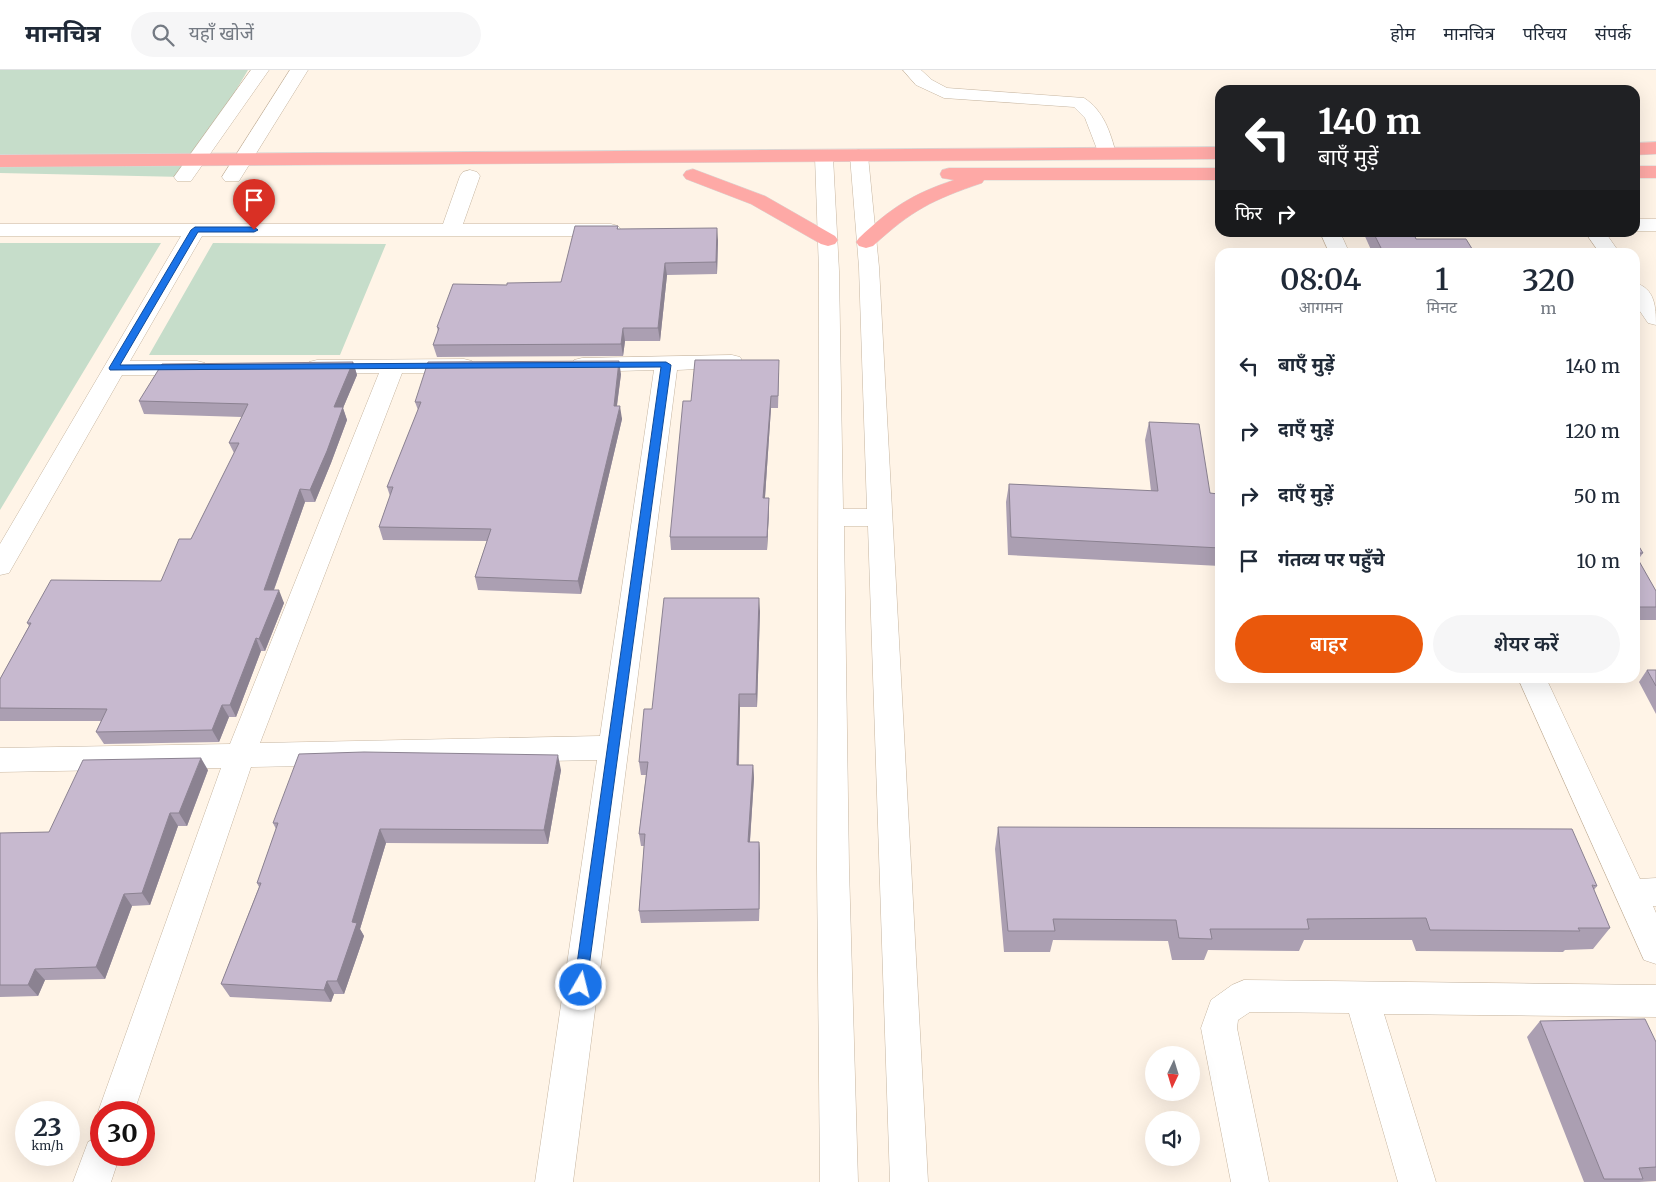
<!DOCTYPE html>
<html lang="hi">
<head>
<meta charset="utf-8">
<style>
	body { margin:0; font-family:Merriweather,"Noto Sans Devanagari",serif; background:#f6f6f7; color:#1f2937; height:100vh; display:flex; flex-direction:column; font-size:19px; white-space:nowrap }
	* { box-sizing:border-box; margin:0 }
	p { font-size:16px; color:#747a83 }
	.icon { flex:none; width:28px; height:28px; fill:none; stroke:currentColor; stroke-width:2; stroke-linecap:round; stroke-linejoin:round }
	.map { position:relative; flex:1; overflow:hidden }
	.sheet { position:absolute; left:1215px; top:178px; width:425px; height:435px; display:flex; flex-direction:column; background:#fff; border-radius:15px; box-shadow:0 5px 20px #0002 }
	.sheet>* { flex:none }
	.hud { position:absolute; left:1215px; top:15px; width:425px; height:152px; border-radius:15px; box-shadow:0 5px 20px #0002; background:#202124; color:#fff; overflow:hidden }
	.needle { width:32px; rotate:184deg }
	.tools { position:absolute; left:1145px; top:976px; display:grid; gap:10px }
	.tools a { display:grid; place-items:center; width:55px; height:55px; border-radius:50%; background:#fff; box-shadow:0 5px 20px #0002; font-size:25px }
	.speed { position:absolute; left:15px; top:1031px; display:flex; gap:10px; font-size:25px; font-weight:700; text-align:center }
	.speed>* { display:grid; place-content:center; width:65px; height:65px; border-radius:50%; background:#fff; box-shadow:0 5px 20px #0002; line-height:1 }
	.speed small { font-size:12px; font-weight:400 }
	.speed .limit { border:8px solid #d22; background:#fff; color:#111 }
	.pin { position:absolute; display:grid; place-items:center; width:42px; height:42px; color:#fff; margin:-51px -21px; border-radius:50% 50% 50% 0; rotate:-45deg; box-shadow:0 0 5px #0007 }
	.pin .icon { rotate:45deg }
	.me { position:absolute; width:55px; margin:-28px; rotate:8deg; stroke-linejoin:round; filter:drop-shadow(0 0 4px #0008) }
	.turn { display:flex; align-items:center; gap:18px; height:105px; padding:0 20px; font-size:22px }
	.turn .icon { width:65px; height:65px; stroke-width:2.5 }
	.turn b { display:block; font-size:35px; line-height:42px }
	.then { display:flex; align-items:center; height:48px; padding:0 20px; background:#0003; gap:10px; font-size:19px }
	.eta { display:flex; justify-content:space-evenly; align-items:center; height:85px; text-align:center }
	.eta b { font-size:30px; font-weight:600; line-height:35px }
	.action { display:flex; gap:10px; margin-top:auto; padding:10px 20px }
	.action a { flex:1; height:58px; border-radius:30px; background:#ea580c; color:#fff; font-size:20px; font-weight:600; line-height:58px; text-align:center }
	.action a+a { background:#f6f6f7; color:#1f2937 }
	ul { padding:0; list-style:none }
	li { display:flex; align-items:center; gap:15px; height:65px; padding:0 20px }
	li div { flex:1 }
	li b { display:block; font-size:19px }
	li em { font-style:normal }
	header { display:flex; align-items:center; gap:30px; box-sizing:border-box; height:70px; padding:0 25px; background:#fff; border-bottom:1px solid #e0e1e3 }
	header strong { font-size:24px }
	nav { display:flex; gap:28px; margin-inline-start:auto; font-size:18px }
	.search { width:350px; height:45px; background:#f6f6f7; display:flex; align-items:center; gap:12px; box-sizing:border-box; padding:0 18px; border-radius:28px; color:#747a83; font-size:19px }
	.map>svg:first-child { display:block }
	.green { fill:#c6ddca }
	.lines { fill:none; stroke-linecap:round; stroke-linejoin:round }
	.minor-casing { stroke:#c6b5a0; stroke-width:1 }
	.major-casing { stroke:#d8d7d5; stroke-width:1 }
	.minor { fill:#fff; fill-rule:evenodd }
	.major { fill:#fea9a6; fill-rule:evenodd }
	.wall { fill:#ab9fb2 }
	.shaded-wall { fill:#8b8291 }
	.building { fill:#c7b9cf; stroke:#8b8291 }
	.route { fill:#1a73e8; stroke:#114b97 }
</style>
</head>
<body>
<header>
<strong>मानचित्र</strong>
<div class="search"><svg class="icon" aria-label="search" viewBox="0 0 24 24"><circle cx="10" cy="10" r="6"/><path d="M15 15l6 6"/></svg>यहाँ खोजें</div>
<nav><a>होम</a><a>मानचित्र</a><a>परिचय</a><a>संपर्क</a></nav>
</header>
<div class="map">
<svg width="1656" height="1112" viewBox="0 0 1656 1112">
	<rect width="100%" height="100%" fill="#fff4e7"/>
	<path class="green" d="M0 0H248L184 107 0 103Z
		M0 173H161L0 440Z
		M213 173 386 174 340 285H149Z"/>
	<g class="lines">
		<g class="minor-casing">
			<path id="minor" d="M251 0H269L191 111H177L174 107Z
				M290 0H308L239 111H225L222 107Z
				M903 0H921L932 10 947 18 1084 28C1104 41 1110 62 1116 83L1114 87H1100L1085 48 1074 37 944 28 916 15Z
				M859 80 866 82 868 86 879 197 928 1112H890L868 456H844L849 798 858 1112H820L817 798 819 201 815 87 817 83H831L833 87 839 201 843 439H867L859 197 850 86 852 82Z
				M470 100 477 102 480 106 463 154H611L618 156 621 160 618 164 611 166H202L130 291H197L205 293 208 298 205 303 197 305H122L9 503 0 505V474L181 166H0V154H443L460 106 463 102Z
				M1635 149H1656V161H1635Z
				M1320 162H1340L1349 182H1329Z
				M1585 162H1605L1619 182H1599Z
				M1635 213C1655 218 1656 237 1656 255L1648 253 1635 234Z
				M732 285 740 287 743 292 740 297 677 300 573 1112H535L597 690 251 697 134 1042H101V1050L98 1042 221 698 0 702V678L230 674 379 303 317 304 309 302 306 297 309 292 317 290 464 289 472 291 475 296 472 301 464 303H402L260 673 600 666 654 300 582 302 574 300 571 295 574 290 582 288Z
				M1518 608H1546L1640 809 1656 808V836H1653L1656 843V894L1644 890Z
				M1244 910 1656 915V947L1384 944 1436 1112H1398L1349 943 1250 942 1238 950 1237 958 1269 1112H1231L1201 958 1211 930 1232 915Z
				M101 1066V1085H120L111 1112H73L88 1072Z"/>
		</g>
		<g class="major-casing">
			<path id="major" d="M1656 72V84L1635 85V73Z
				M1220 77V89L0 97V85Z
				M1635 96H1656V108H1635Z
				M949 98H1220V110H984L982 113C932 130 912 140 873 176L866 178 859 176 856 172 859 168C891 138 912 124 954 110L942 108 940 104 942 100Z
				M693 99 765 126 835 166 838 170 835 174 828 176 821 174 751 134 686 109 683 105 686 101Z"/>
		</g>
		<use href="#minor" class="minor"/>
		<use href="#major" class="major"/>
	</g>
	<path class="wall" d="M618 156V159L718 170 717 204 667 205 660 271H625L623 286 437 287 433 275 438 262 437 257 507 215 561 212Z
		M1363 162H1413L1416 169 1474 182H1372Z
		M353 292 357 305 343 338 347 350 331 393 315 432H305L274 520 284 533 265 581H261L236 647H229L219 672 104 674 96 662 101 651H0V609L29 556 27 553 161 511 191 469 234 383 229 373 242 347 144 344 139 331Z
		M779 303 778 338H771L765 428H769V441L767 480H671L670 467 691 331Z
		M621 304 617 336 622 349 581 524 478 520 475 507 487 471 383 470 379 457 390 426 387 417 418 340 415 332Z
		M1149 352 1210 423 1220 434V496L1008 485 1006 432 1009 414 1151 421 1145 370Z
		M1635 470 1643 483 1638 490 1656 521V550H1635Z
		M760 541 757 637H740L739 695H753L754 708 750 772H759L760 784 759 851 641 853 639 841 644 776H641L639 764 646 705H641L639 692 652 639Z
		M1647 600H1656V644L1639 612Z
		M208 700 187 756H178L150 835 132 836 105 909 45 910 38 926 0 927V763L49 762Z
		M561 700 548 774 386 773 360 859 364 866 344 924H334L331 932 230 927 221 914 259 817 257 813 276 759 273 753Z
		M998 757 1597 816 1594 820 1610 858 1593 879 1565 880 1563 882 1416 881 1412 870H1304L1299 881 1208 880 1204 890H1172L1168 871 1053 870 1050 882H1004L995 779Z
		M1540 951 1656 972V1111L1639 1112H1584L1527 967Z"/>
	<path class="shaded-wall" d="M717 158 718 170 717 204 716 192Z
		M665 193 667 205 660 271 658 258Z
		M623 258 625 271 623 286 621 274Z
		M619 291 621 304 615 349 614 336Z
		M353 292 357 305 343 338 347 350 331 393 315 432 310 420 334 337Z
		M771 326V338L764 441 763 428Z
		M620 336 622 349 581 524 578 511Z
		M300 419 305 432 269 533 264 520Z
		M769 428V441L767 480V467Z
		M279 520 284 533 265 581 259 569Z
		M759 528 760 541 757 637 756 624Z
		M256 568 261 581 236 647 230 635Z
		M739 624 740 637 738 708 737 695Z
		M222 635 229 647 219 672 212 660Z
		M558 685 561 700 548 774 544 760Z
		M201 688 208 700 187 756 179 743Z
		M753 695 754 708 749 784 748 772Z
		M170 743 178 756 150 835 142 823Z
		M380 759 386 773 360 859 364 866 344 924 337 911 352 852Z
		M759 772 760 784 759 851Z
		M124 824 132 836 105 909 96 897Z
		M35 899 45 910 38 926 28 915Z
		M327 911 334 924 331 932 324 920Z"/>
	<path class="building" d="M575 156H618L617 159 717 158 716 192 665 193 658 258H623L621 274 433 275 439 258 437 257 453 214 507 215V213L561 212Z
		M1373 162H1413L1416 169H1466L1474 182H1383Z
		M695 290H779L778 326H771L763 428H769L767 467H670L683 331H691Z
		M619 291 614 336H620L578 511 475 507 491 459 379 457 393 417H387L421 332H415L428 292Z
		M353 292 334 337H343L327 381 310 420 300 419 264 520H279L259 569 256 568 230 635H222L212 660 96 662 107 639 0 638V609L31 553H27L51 510 161 511 179 469H191L239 373H229L248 334 139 331 162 294Z
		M1149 352 1199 354 1210 423 1218 424 1220 434V478L1011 467 1009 414 1158 421Z
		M1635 470 1643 483H1635Z
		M1635 484 1656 521V537H1635Z
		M664 528H759L756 624H739L737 695H753L748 772H759V839L639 841 645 764H639L648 692H639L644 639H652Z
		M1647 600H1656V616Z
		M364 682 558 685 544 760 380 759 352 852 357 853 337 911H327L324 920 221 914 261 813H257L278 753H273L299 684Z
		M201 688 179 743H170L142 823 124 824 96 897 35 899 28 915H0V763L49 762 83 690Z
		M998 757 1572 759 1597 816 1592 815 1610 858H1578L1580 861 1430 860 1426 848 1307 849 1309 859H1210L1212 869 1179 868 1176 850 1053 849 1055 861H1008Z
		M1645 949 1656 972V1097L1639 1098 1643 1109H1604L1540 951Z"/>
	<path class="route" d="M195 157H254L258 160 254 162H198L120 295 666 292 671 295 586 919 581 921 576 919 574 915 661 297 110 300 109 298 191 160Z"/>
</svg>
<div class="tools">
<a><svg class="needle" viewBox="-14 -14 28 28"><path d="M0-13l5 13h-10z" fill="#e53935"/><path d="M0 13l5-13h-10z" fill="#747a83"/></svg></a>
<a><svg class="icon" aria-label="sound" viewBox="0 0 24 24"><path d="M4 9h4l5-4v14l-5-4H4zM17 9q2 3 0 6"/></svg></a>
</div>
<div class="speed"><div>23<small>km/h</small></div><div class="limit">30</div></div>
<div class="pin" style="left:254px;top:160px;background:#d93025"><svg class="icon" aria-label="arrive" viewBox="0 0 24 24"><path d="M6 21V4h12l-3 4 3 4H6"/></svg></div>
<svg class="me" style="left:581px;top:915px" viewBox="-20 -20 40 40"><circle r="17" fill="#1a73e8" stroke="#fff" stroke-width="3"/><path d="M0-11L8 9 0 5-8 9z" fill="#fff"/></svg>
<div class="hud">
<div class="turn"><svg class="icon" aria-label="left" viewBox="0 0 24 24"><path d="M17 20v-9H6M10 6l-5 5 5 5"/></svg><div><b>140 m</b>बाएँ मुड़ें</div></div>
<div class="then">फिर<svg class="icon" aria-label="right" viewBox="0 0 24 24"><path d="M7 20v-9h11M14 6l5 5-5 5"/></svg></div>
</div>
<section class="sheet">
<div class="eta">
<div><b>08:04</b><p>आगमन</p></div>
<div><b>1</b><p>मिनट</p></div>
<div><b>320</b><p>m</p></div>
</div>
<ul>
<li><svg class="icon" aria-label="left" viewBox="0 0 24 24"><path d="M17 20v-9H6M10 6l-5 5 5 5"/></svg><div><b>बाएँ मुड़ें</b></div><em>140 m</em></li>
<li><svg class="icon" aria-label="right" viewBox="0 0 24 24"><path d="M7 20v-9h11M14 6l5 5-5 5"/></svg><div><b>दाएँ मुड़ें</b></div><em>120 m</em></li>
<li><svg class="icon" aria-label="right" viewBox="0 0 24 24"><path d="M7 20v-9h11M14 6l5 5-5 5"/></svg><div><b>दाएँ मुड़ें</b></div><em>50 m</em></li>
<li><svg class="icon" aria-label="arrive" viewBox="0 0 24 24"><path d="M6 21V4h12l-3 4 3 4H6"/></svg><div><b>गंतव्य पर पहुँचे</b></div><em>10 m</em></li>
</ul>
<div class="action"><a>बाहर</a><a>शेयर करें</a></div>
</section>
</div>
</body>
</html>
